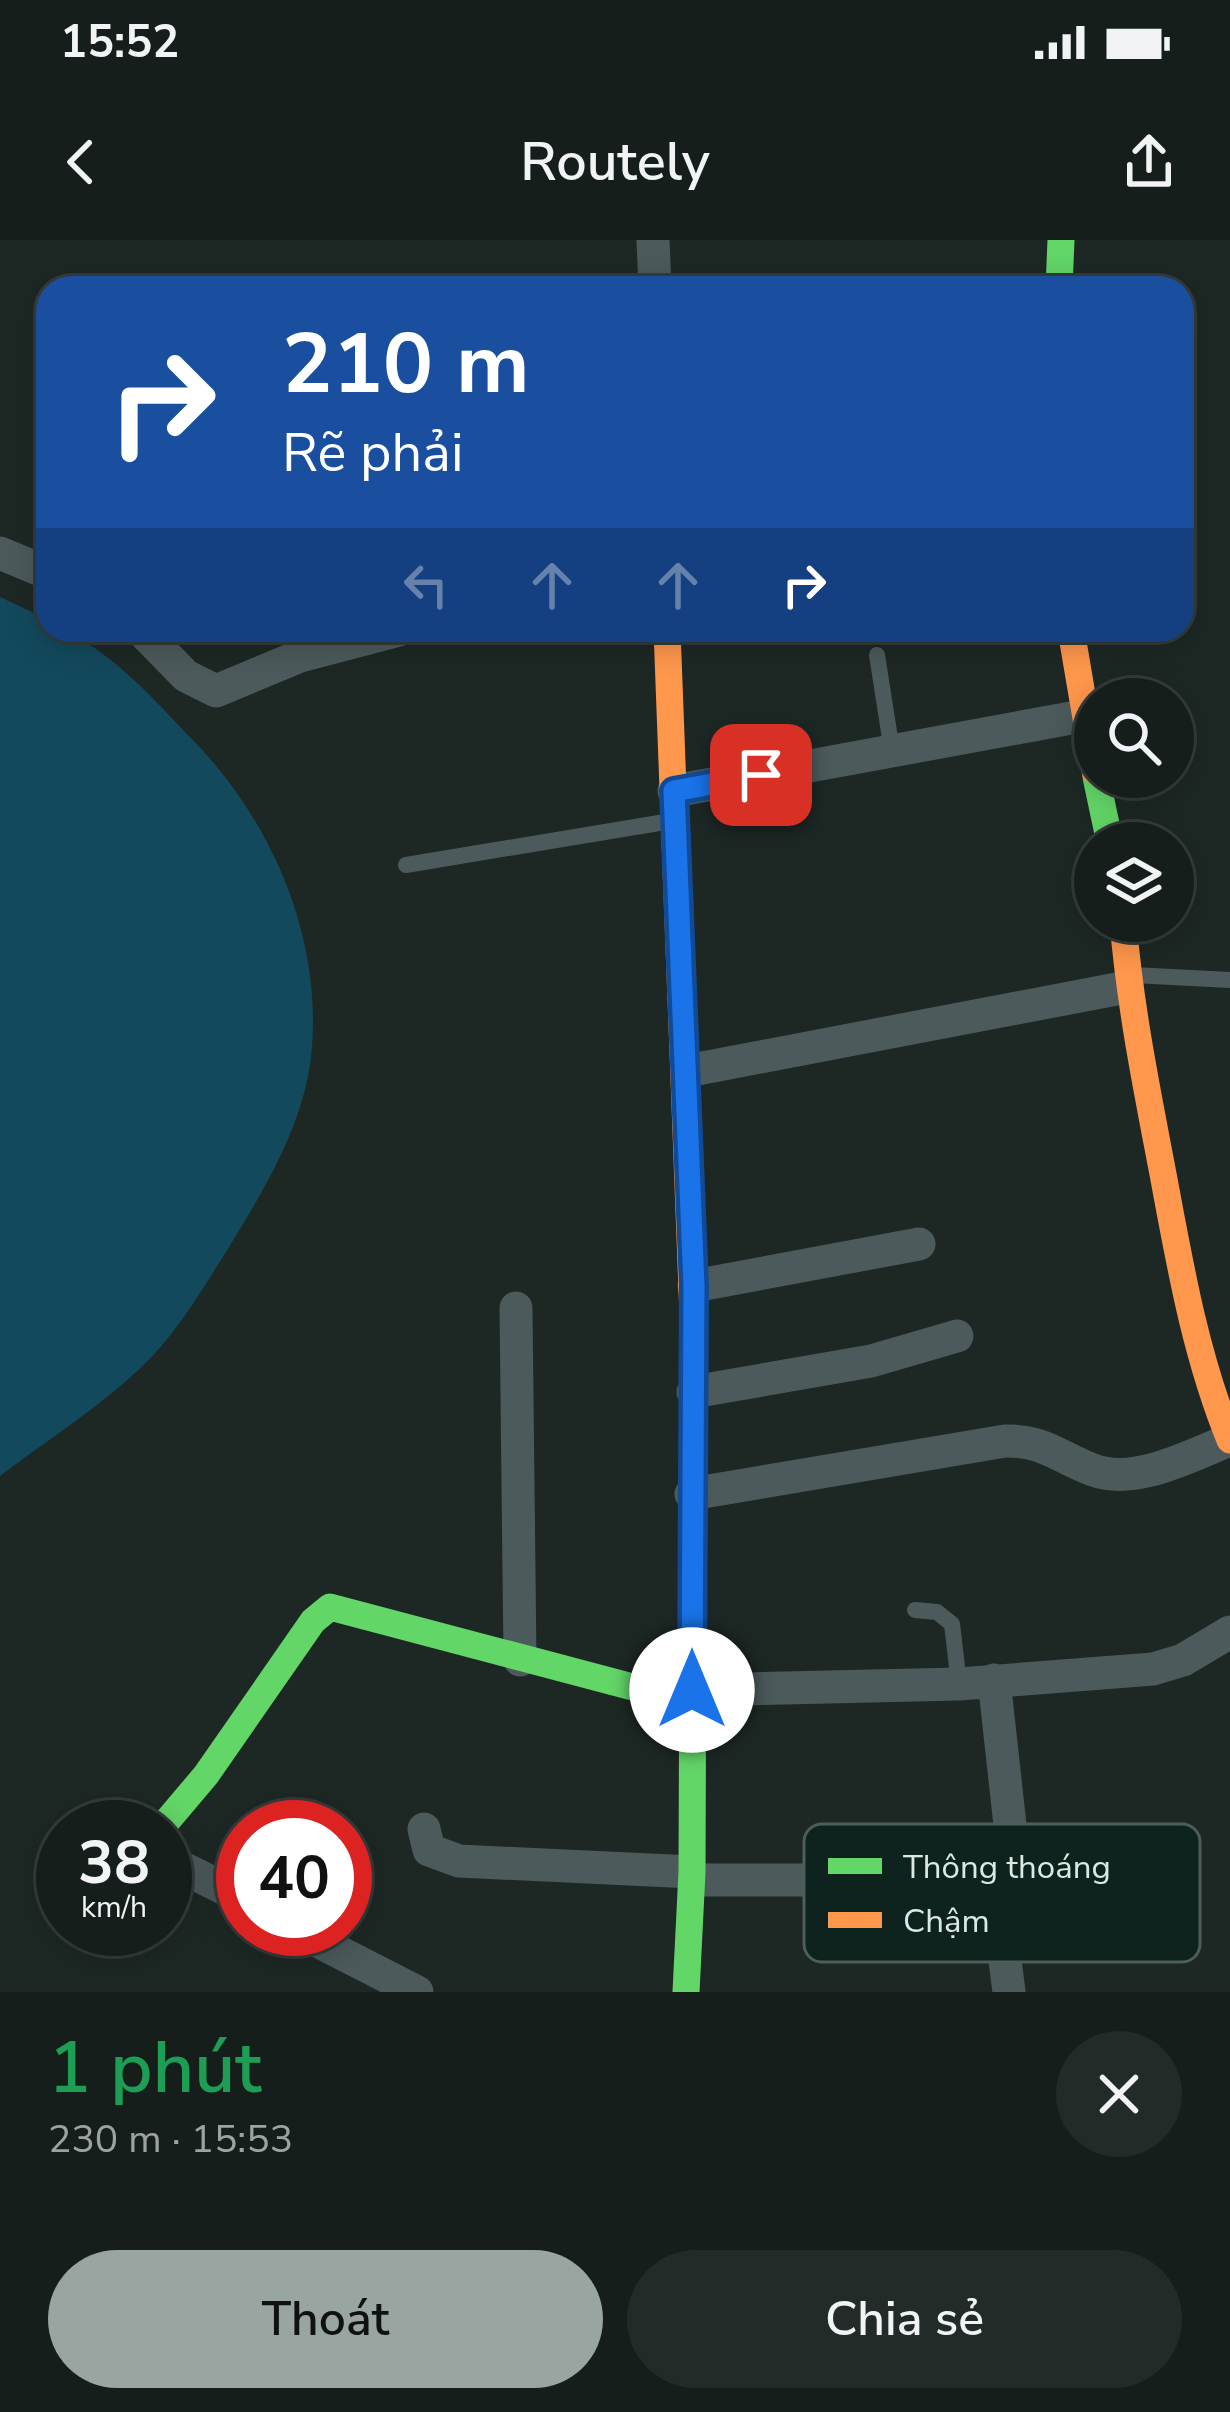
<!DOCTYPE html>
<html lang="vi">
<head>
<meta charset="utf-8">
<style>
	body { margin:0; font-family:"Nunito Sans",sans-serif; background:#232b29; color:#f1f3f6; height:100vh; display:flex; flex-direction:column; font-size:45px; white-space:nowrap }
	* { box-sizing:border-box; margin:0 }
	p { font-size:39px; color:#9ea2a3 }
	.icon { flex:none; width:66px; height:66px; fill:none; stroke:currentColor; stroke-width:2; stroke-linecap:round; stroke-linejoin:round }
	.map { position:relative; height:1752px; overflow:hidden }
	.side { display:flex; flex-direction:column; background:#161e1c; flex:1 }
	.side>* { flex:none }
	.hud { position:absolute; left:36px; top:36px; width:1158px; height:366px; border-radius:36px; box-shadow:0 6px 30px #0003,0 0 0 3px #353c3b; background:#1a4fa0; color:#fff; overflow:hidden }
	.tools { position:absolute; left:1074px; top:438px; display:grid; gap:24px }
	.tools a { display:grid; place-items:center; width:120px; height:120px; border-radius:50%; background:#161e1c; box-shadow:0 6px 30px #0003,0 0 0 3px #353c3b; font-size:60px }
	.speed { position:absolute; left:36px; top:1560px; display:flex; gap:24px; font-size:60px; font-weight:700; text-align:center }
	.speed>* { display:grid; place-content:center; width:156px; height:156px; border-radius:50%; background:#161e1c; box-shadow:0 6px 30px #0003,0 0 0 3px #353c3b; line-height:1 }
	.speed small { font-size:30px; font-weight:400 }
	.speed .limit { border:18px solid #d22; background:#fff; color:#111 }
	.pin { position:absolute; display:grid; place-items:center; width:102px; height:102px; color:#fff; margin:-51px; border-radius:24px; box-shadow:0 6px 18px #0006 }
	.me { position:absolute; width:132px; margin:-66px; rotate:0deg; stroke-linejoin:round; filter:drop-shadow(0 0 9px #0008) }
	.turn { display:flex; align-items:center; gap:42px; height:252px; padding:0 48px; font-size:54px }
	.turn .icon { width:156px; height:156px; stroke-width:2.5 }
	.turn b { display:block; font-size:84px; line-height:102px }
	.lanes { display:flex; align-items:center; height:114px; padding:0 48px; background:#0003; justify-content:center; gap:60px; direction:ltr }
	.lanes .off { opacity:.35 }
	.round { display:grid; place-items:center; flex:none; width:126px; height:126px; border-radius:63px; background:#232b29 }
	.headline { display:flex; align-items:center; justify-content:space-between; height:204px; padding:0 48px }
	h1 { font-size:72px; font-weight:600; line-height:90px; color:#1e9e55 }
	.button { display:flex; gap:24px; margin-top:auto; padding:24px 48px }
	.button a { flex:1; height:138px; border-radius:72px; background:#98a5a1; color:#111; font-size:48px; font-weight:600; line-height:138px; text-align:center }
	.button a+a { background:#232b29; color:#f1f3f6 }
	.status { display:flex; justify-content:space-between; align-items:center; height:84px; padding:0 60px; background:#161e1c; direction:ltr }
	.status svg { height:33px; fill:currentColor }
	header { display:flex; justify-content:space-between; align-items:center; height:156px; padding:0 48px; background:#161e1c; font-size:54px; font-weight:600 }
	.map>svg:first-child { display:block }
	.water { fill:#13495d }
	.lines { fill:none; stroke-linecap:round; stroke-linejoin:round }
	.lane { stroke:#4c5a5b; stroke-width:16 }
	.street { stroke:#4c5a5b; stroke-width:33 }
	.fast { stroke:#63d668; stroke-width:27 }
	.slow { stroke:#ff974d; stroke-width:27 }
	.route-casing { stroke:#114b97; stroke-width:30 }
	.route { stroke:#1a73e8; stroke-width:21 }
	.key { fill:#0e231d; stroke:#4c5e59; stroke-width:3 }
	.key-label { font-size:33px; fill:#dbe8e4 }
</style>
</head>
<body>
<div class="status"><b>15:52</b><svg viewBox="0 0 49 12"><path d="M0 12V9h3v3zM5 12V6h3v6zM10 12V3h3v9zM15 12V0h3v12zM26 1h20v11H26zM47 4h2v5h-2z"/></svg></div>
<header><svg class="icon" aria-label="back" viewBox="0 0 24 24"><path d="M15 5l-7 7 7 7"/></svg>Routely<svg class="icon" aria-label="share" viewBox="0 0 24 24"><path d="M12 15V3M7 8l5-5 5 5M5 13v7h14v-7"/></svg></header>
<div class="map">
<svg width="1230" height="1752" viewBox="0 0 1230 1752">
	<rect width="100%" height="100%" fill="#1d2825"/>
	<path class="water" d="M0 357 47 379 48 390C94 390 159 465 190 497 272 580 324 699 311 817 303 886 264 950 229 1007 207 1042 184 1081 156 1112 113 1159 51 1197 0 1236Z"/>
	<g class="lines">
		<path class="lane" d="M877 415 892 511
			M406 625 671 581
			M1133 735 1230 740
			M915 1370 937 1372 952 1384 959 1444"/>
		<path class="street" d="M653 0 655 48
			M0 313 48 333
			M141 390 186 436 216 451 300 416 399 390
			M674 551 1082 476
			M687 831 1127 747
			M694 1046 919 1004
			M516 1068 520 1420
			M693 1152 871 1121 957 1096
			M691 1254 1005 1201C1044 1200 1060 1218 1093 1230 1136 1246 1191 1215 1230 1200
			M994 1440 1014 1621 999 1672 1009 1752
			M692 1450 959 1444 1153 1429 1183 1420 1230 1392
			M424 1589 429 1610 459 1621 692 1632
			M165 1619 243 1658
			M692 1640H1010
			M294 1689 417 1752"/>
		<path class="fast" d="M1059 48 1061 0
			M1096 537 1110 603
			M162 1587 206 1535 313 1381 330 1367 693 1463
			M686 1752 692 1632 694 1103"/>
		<path class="slow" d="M667 390 694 1103
			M1071 390 1095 531
			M1123 681C1130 767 1147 850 1163 934 1180 1025 1195 1114 1230 1200"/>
	</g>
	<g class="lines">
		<g class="route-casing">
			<path id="route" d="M692 1450 694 1046 674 551 761 535"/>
		</g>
		<use href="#route" class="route"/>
	</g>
	<rect x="804" y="1584" width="396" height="138" rx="18" class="key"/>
	<rect x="828" y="1618" width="54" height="16" fill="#63d668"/>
	<rect x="828" y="1672" width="54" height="16" fill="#ff974d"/>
	<g class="key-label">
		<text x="903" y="1638">Thông thoáng</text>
		<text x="903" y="1692">Chậm</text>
	</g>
</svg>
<div class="tools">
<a><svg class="icon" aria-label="search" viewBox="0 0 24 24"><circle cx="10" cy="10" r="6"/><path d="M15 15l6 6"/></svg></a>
<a><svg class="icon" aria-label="layers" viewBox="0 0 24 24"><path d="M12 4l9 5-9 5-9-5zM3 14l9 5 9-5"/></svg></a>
</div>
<div class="speed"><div>38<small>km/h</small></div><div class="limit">40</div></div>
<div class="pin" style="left:761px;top:535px;background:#d93025"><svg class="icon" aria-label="arrive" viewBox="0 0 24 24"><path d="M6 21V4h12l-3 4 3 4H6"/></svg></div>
<svg class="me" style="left:692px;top:1450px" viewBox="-20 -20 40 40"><circle r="19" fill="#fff"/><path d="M0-13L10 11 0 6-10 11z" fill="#1a73e8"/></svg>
<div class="hud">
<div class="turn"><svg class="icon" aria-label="right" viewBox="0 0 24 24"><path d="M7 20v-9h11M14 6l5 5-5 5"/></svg><div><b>210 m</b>Rẽ phải</div></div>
<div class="lanes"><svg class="icon off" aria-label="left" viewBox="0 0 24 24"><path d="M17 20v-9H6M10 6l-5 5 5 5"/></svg><svg class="icon off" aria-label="ahead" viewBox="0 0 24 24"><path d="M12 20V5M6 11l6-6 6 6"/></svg><svg class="icon off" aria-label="ahead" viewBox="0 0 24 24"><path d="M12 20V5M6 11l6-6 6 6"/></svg><svg class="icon" aria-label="right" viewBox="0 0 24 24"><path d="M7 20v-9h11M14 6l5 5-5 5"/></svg></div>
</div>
</div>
<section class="side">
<div class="headline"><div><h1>1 phút</h1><p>230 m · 15:53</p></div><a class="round"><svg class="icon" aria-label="close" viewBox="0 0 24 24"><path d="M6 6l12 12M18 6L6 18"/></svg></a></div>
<div class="button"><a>Thoát</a><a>Chia sẻ</a></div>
</section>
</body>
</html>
